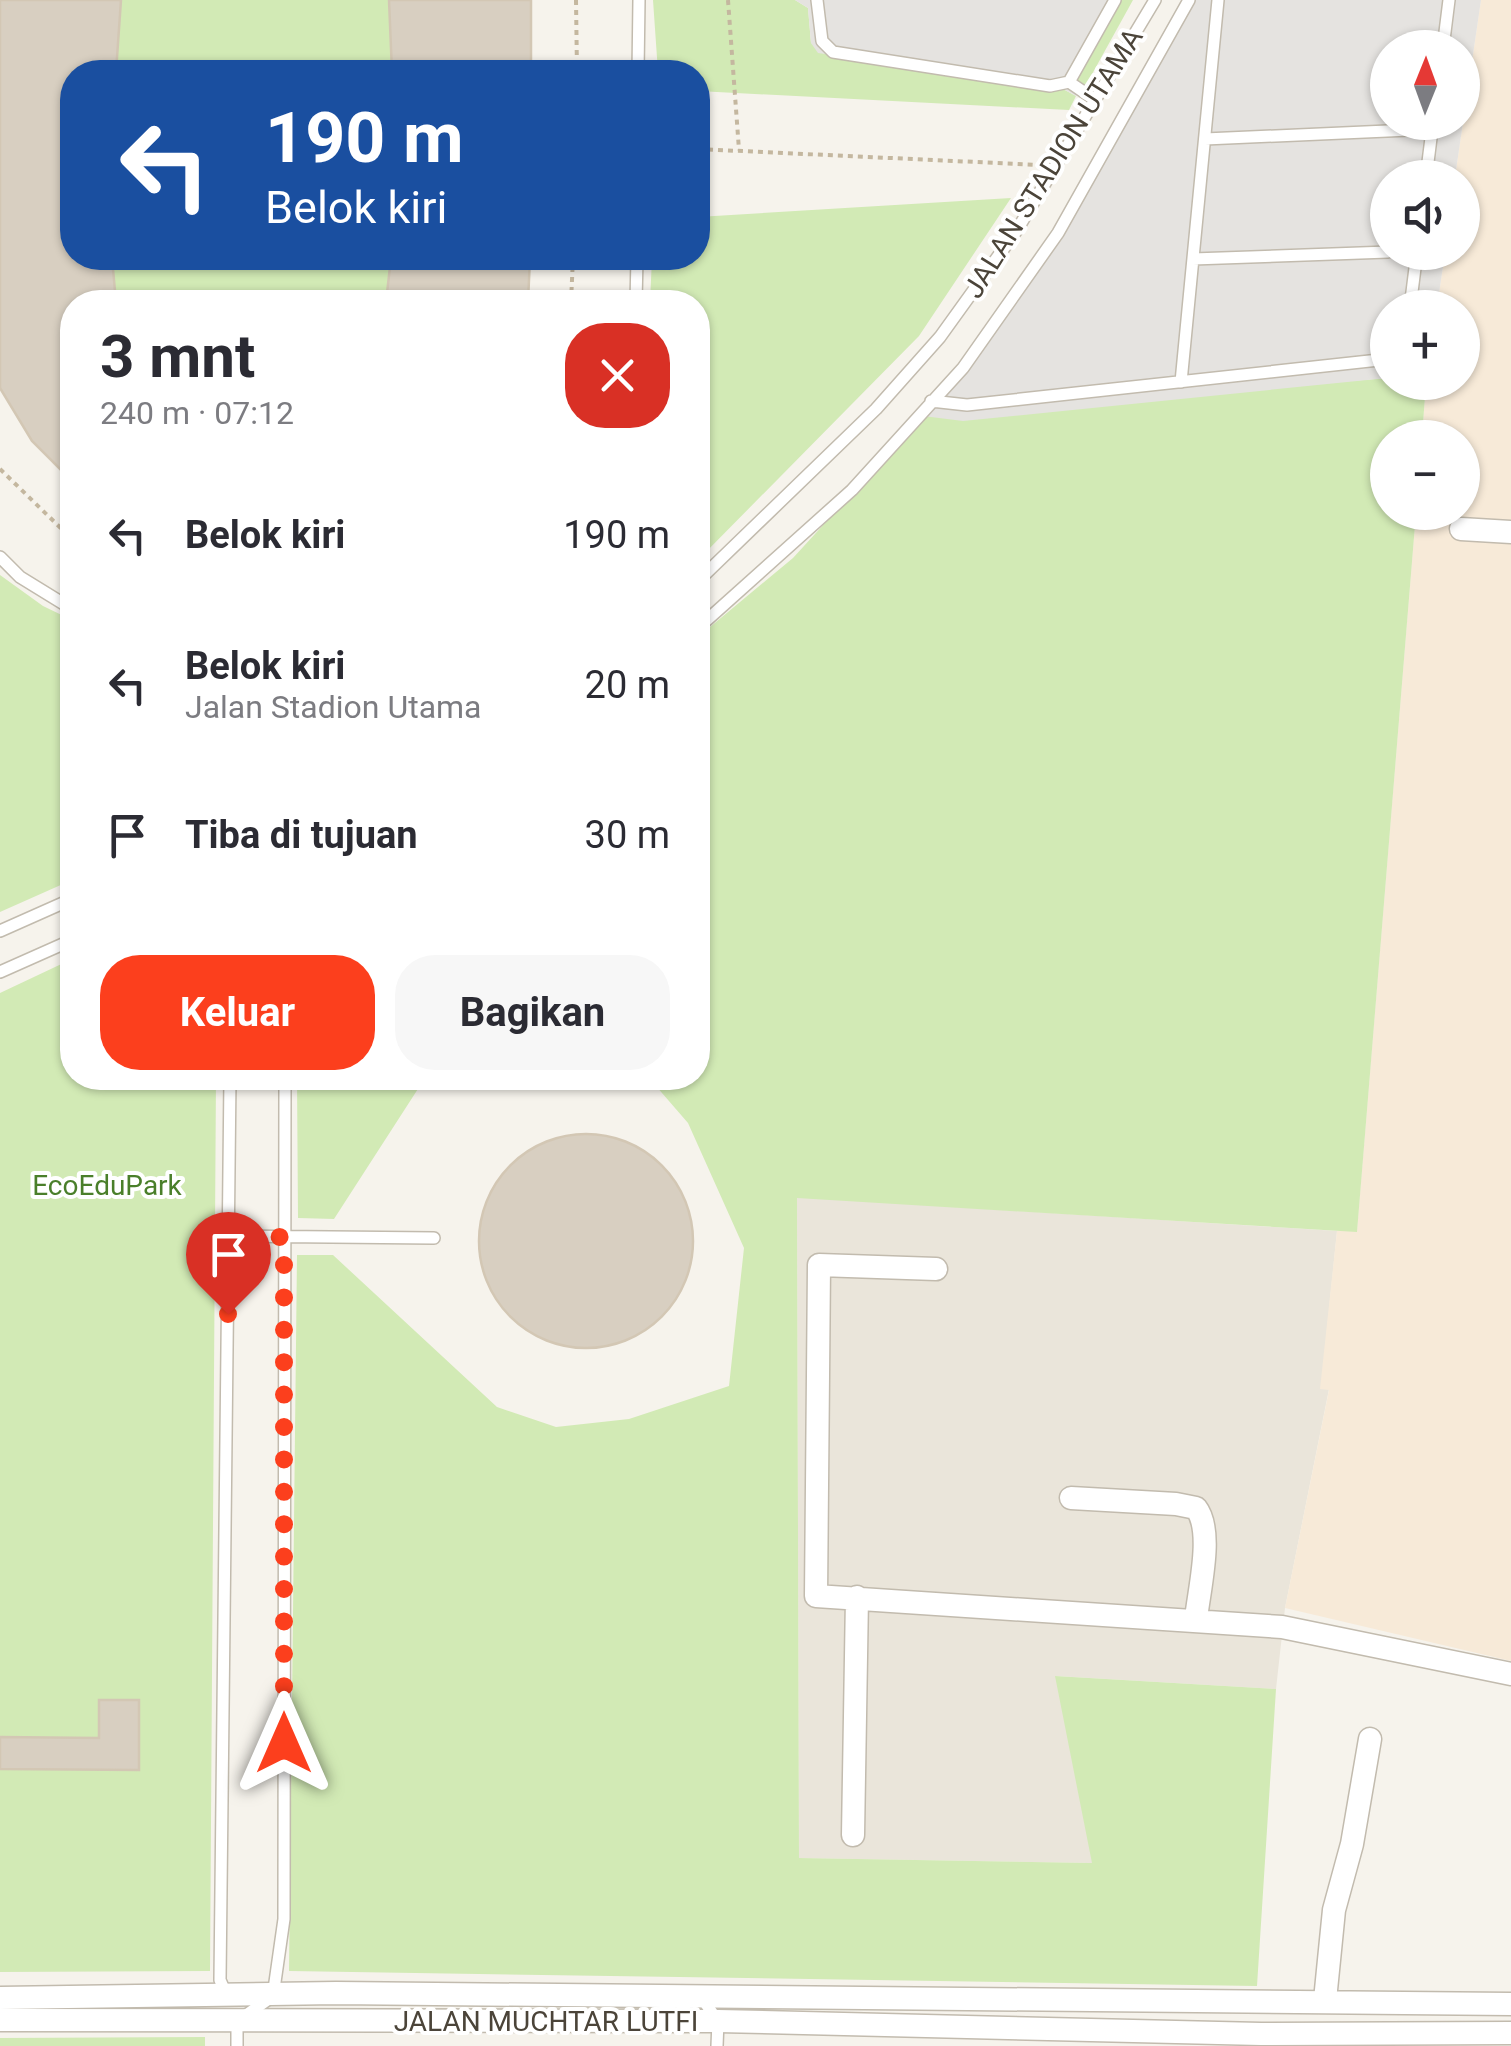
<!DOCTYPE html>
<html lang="id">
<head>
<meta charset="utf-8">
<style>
	body { margin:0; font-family:Roboto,sans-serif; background:#f7f7f7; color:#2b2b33; height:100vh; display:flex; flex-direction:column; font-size:38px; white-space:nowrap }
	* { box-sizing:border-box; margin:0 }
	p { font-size:32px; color:#7c7c81 }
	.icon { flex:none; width:55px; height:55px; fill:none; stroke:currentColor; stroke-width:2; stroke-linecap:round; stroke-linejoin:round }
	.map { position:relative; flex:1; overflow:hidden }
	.sheet { position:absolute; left:60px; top:290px; width:650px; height:800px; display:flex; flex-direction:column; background:#fff; border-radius:40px; box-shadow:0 2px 8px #0004 }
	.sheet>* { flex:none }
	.hud { position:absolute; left:60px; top:60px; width:650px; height:210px; border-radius:40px; box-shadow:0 2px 8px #0004; background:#1a4fa0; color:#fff; overflow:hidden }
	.needle { width:65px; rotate:1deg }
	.tools { position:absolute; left:1370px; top:30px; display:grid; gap:20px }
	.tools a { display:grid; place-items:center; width:110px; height:110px; border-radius:50%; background:#fff; box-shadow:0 2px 8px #0004; font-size:50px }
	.pin { position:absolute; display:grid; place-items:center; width:85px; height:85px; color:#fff; margin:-102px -42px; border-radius:50% 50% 50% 0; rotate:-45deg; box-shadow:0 0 10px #0007 }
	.pin .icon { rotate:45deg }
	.me { position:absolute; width:110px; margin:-55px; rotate:0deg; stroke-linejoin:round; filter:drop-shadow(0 0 8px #0008) }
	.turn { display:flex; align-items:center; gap:35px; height:210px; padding:0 40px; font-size:45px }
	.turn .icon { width:130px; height:130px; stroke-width:2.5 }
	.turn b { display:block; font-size:70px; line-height:85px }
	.round { display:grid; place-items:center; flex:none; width:105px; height:105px; border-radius:40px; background:#f7f7f7 }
	.overview { display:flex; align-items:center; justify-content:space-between; height:170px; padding:0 40px }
	h1 { font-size:60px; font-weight:700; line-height:75px }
	.primary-button { display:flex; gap:20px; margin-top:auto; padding:20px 40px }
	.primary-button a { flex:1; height:115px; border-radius:40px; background:#fc3f1d; color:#fff; font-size:40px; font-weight:700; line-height:115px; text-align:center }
	.primary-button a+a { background:#f7f7f7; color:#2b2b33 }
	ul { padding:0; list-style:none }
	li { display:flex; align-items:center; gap:30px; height:150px; padding:0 40px }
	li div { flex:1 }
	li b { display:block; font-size:38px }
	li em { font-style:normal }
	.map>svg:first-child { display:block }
	.residential { fill:#eae5da }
	.commercial { fill:#f7ead8 }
	.green { fill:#d2eab5 }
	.parking { fill:#e5e3e0; fill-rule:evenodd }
	.building { fill:#d8cfc1; stroke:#d3c7b4; stroke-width:2.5 }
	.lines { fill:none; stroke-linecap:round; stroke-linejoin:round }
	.service-casing { stroke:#c2bbae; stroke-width:14 }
	.minor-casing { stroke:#c2bbae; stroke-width:25 }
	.path { stroke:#c4b79f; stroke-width:4; stroke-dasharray:5 5; stroke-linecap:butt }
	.service { stroke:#fff; stroke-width:11 }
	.minor { stroke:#fff; stroke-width:22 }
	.route { stroke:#fc3f1d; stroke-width:18; stroke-dasharray:0 32.4 }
	.labels { text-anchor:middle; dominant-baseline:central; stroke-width:8; stroke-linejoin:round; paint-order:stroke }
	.street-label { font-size:28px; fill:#4b4439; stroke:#fff }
	.park-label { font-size:28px; fill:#4a7f2a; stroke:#fff }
</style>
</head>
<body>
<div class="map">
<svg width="1511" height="2046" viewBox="0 0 1511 2046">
	<rect width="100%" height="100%" fill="#f6f3ec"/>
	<path class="residential" d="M797 1197 1337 1231 1321 1388 1329 1389 1285 1608 1276 1689 1056 1676 1093 1863 799 1858Z"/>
	<path class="commercial" d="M1481 0H1511V1661L1285 1608 1329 1390 1320 1389 1337 1231H1357L1416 513 1462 512V438L1422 437 1426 383 1462 382V308L1437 307 1445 253 1462 252V178L1455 177Z"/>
	<path class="green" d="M0 0H531V72H72V258H530L528 302H72V481L32 441 0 388Z
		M653 0H795L808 8 811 43 1048 89H1063L1076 96 1069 110 698 91V72H658Z
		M1118 0H1133L1086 85 1073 81Z
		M1011 198 919 336 698 560V302H650L652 258H698V217Z
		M1387 378 1388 382 1426 383 1422 437 1388 438V512L1416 513 1357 1232 797 1198 799 1858 1092 1863 1055 1676 1276 1689 1257 1986 289 1971 297 1255H333L497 1407 556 1427 629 1419 729 1386 744 1248 688 1123 649 1078H698V637L793 558 923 416Z
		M0 575 43 606 72 620V880L0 912Z
		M72 959V1078H216L210 1971 0 1972V993Z
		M297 1078H425L334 1219 298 1218Z
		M205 2037V2046H0V2038Z"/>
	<path class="parking" d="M795 0H1118L1074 81 1086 85 1076 96 1063 89 818 53 811 43 808 8Z
		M1194 0H1481L1455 177 1388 178V252L1445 253 1437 307 1388 308 1387 378 963 421 923 416 1061 235ZM1388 48H1462V122H1388Z"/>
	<path class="building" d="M0 0H121L116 72H72V258H112L116 302H72V481L32 441 0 388Z
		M389 0H531V72H392Z
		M391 258H530L528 302H386Z
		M479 1241a107 107 0 1 1 214 0a107 107 0 1 1-214 0Z
		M99 1700H139V1770L0 1769V1737L99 1738Z"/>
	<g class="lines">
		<g class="service-casing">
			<path id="service" d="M817 0 822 41 833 52 1050 86 1069 82 1115 0
				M1443 48 1449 0
				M638 72 639 0
				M1069 82 1094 99
				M1205 139 1432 129
				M1426 178 1433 122
				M1193 259 1388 252
				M636 302 637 258
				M1410 308 1417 252
				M1181 382 1218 0
				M931 401 967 405 1388 359
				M0 557 20 577 72 609
				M698 581 876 409 940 337 1017 230 1155 0
				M698 628 852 490 963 368 1058 233 1189 0
				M0 931 72 899
				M0 972 72 940
				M228 1236 434 1238
				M227 1996 220 1980 230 1078
				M701 1997 718 2021 717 2046
				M242 2018 273 1996 284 1919 285 1078
				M237 2046V2018"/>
		</g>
		<g class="minor-casing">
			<path id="minor" d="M1461 529 1511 532
				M936 1269 819 1265 816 1596 1282 1627 1511 1674
				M1071 1498 1176 1504 1196 1508C1214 1531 1199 1589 1196 1619
				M853 1835 857 1597
				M0 1998 336 1993 1511 2004
				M1325 2000 1334 1910 1352 1844 1370 1739
				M0 2020 718 2021 1261 2034 1511 2033"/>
		</g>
		<path class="path" d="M576 0 577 72
			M728 0 739 150
			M698 149 1040 165
			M571 302 573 258
			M0 469 72 539"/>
		<use href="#service" class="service"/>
		<use href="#minor" class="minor"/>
	</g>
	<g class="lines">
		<path class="route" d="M228 1314V1236L284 1237V1743"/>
	</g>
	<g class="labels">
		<g class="street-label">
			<text transform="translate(1053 163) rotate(-58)">JALAN STADION UTAMA</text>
			<text x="546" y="2021">JALAN MUCHTAR LUTFI</text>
		</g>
		<g class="park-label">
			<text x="107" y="1185">EcoEduPark</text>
		</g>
	</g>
</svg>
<div class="tools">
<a><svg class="needle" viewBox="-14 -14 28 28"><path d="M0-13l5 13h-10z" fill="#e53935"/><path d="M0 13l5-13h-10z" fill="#7c7c81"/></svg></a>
<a><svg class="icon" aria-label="sound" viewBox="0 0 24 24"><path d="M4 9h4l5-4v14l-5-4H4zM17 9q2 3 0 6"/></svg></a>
<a>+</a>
<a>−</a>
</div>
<div class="pin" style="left:228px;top:1314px;background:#d93025"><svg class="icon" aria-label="arrive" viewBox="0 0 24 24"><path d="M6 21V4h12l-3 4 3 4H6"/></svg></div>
<svg class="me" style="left:284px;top:1743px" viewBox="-20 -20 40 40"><path d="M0-17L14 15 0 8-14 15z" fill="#fc3f1d" stroke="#fff" stroke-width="4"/></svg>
<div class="hud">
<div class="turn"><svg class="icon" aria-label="left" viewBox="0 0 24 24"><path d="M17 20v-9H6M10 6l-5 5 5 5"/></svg><div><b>190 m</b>Belok kiri</div></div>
</div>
<section class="sheet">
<div class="overview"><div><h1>3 mnt</h1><p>240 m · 07:12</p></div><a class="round" style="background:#d93025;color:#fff"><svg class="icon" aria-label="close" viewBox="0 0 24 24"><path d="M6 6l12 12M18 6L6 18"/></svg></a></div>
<ul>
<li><svg class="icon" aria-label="left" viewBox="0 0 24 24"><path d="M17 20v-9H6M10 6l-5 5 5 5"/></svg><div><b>Belok kiri</b></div><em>190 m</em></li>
<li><svg class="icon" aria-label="left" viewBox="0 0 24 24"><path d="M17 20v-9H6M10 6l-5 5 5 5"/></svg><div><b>Belok kiri</b><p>Jalan Stadion Utama</p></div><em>20 m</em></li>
<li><svg class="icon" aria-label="arrive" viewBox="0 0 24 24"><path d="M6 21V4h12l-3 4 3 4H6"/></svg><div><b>Tiba di tujuan</b></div><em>30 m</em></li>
</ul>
<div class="primary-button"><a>Keluar</a><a>Bagikan</a></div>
</section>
</div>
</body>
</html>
